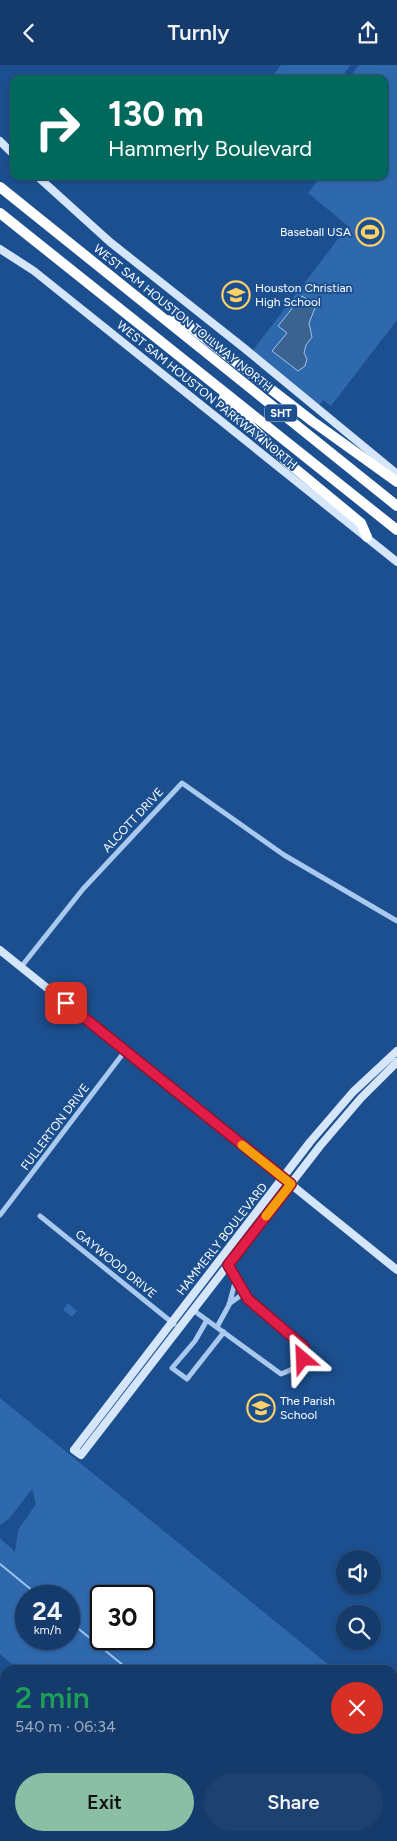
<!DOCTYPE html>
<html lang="en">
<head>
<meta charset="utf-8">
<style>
	body { margin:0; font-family:Figtree,sans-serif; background:#1d4271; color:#f1f3f6; height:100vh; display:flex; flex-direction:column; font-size:19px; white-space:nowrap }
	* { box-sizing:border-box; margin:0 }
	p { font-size:16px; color:#9dadc1 }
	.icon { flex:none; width:28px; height:28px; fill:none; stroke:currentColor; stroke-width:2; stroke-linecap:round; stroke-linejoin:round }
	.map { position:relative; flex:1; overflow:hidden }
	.drawer { position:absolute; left:0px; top:1600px; width:398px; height:176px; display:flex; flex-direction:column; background:#143b6b; border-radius:15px 15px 0 0; box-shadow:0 1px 4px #0004,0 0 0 1px #33557e }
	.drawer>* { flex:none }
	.banner { position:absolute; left:10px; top:10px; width:378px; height:105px; border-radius:10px; box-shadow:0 1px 4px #0004,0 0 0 1px #33557e; background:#00695c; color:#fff; overflow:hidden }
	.controls { position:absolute; left:336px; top:1485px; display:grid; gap:10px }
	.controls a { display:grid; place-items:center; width:45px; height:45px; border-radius:50%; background:#143b6b; box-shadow:0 1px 4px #0004,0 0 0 1px #33557e; font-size:25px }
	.speed { position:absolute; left:15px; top:1520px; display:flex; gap:10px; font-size:25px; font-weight:700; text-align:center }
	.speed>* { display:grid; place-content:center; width:65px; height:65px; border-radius:50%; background:#143b6b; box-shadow:0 1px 4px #0004,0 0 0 1px #33557e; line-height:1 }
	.speed small { font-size:12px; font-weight:400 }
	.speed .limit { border:2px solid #111; border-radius:8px; background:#fff; color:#111 }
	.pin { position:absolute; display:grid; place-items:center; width:42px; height:42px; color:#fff; margin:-21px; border-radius:10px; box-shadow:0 2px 8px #0006 }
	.me { position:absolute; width:55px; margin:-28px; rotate:334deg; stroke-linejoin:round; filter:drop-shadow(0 0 4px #0008) }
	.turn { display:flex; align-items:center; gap:18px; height:105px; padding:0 15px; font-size:22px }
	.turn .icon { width:65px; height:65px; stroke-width:2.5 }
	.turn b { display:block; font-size:35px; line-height:42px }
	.round { display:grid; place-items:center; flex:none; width:52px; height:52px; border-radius:26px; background:#1d4271 }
	.overview { display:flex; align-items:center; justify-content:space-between; height:85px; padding:0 15px }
	h1 { font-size:30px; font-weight:600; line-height:38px; color:#1e9e55 }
	.action { display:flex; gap:10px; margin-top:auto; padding:10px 15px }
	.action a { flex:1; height:58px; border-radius:30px; background:#8abfa5; color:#111; font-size:20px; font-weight:600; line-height:58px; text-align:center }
	.action a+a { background:#1d4271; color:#f1f3f6 }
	header { display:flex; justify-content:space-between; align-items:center; height:65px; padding:0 15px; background:#143b6b; font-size:22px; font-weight:600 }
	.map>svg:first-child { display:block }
	.green { fill:#2e69ad; fill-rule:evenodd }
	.water { fill:#3c6290; stroke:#9cc4f0 }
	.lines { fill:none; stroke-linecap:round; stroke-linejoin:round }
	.stream { stroke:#9cc4f0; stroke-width:2 }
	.street { stroke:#a9c9ee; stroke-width:5 }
	.secondary { stroke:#d6e6fa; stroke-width:8 }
	.highway { stroke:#fff; stroke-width:10 }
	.route-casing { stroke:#92132f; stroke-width:12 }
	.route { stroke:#e11d48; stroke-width:9 }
	.slow { stroke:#f59e0b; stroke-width:9 }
	.labels { text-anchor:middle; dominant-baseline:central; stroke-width:4; stroke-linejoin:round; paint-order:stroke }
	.shield { fill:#1b4f8f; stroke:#bbcadd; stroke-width:1 }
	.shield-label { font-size:11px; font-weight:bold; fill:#fff }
	.poi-label { font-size:12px; fill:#fff; stroke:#1b4f8f; text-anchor:start }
	.street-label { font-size:12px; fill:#fff; stroke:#1b4f8f }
</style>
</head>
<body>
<header><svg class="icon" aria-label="back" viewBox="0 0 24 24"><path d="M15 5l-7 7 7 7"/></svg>Turnly<svg class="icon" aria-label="share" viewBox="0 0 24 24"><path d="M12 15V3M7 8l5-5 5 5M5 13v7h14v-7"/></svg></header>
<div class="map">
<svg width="397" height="1776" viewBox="0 0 397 1776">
	<rect width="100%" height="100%" fill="#1b4f8f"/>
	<path class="green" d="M281 0H351L340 14H275L272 12Z
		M359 0H397V255L331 341 323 335 317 343 250 289 348 161 308 128 321 111H384V14H348Z
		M68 1238 77 1246 72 1252 63 1245Z
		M0 1333 335 1605H19L0 1589V1473L15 1487 18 1465 36 1439 32 1424 9 1454 0 1460ZM26 1531H69V1574H26ZM101 1531H144V1574H101Z
		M393 1651 397 1655V1724L393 1720Z"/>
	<path class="water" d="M302 231 310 236 315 243 309 258 312 272 306 280 304 288 307 294 305 301 298 306 272 286 287 268 278 261Z
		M0 1680 5 1684V1771H109L114 1776H0Z"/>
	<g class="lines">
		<path class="stream" d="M0 1499 39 1531
			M69 1556 129 1605
			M276 1771 280 1776"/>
		<path class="street" d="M21 902 83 824 182 718 284 790 397 856
			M0 1150 125 986
			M40 1151 174 1259
			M229 1239 244 1228
			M193 1245 281 1309C297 1303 303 1300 303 1282L248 1234 228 1200
			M207 1255 195 1276 172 1303 187 1314 224 1267
			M217 1262 229 1240 236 1214
			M378 1771 384 1776"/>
		<path class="secondary" d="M0 76 14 90
			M37 111 110 177 244 283 397 409
			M0 184 34 206 397 497
			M0 885 397 1205
			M397 986 353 1027 310 1077 74 1385 81 1390 320 1081 361 1033 397 997"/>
		<path class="highway" d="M0 122 397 441
			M0 148 397 465
			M166 255 184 257 312 356 397 417
			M223 334 286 396 361 458 367 472"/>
	</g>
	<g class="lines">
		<g class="route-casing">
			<path id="route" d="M66 938 291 1119 228 1200 248 1234 304 1282 303 1294"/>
		</g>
		<use href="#route" class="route"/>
		<path class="slow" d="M242 1080 291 1119 266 1151"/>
	</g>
	<defs>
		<g id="stadium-ring" transform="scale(1.4375)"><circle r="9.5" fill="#1b4f8f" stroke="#ffd166" stroke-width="1.5"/><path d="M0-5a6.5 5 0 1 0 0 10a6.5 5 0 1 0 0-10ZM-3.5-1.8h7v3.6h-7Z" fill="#ffd166"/></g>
		<g id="school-ring" transform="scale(1.4375)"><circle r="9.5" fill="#1b4f8f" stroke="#ffd166" stroke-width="1.5"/><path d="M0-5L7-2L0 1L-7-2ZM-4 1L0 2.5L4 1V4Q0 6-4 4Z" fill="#ffd166"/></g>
	</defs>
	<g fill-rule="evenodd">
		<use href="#stadium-ring" x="370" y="167"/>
		<use href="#school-ring" x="236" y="230"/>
		<use href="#school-ring" x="261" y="1343"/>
	</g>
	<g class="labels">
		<rect class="shield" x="265" y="339.5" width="32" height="17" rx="4"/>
		<g class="shield-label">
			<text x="281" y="348">SHT</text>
		</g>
		<g class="poi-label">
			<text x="351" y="167" text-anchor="end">Baseball USA</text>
			<text x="255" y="223">Houston Christian<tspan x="255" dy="14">High School</tspan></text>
			<text x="280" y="1336">The Parish<tspan x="280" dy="14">School</tspan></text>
		</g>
		<g class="street-label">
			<text transform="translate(183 253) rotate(39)">WEST SAM HOUSTON TOLLWAY NORTH</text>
			<text transform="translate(207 330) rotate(39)">WEST SAM HOUSTON PARKWAY NORTH</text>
			<text transform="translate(133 755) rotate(-47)">ALCOTT DRIVE</text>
			<text transform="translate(55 1062) rotate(-53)">FULLERTON DRIVE</text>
			<text transform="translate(222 1174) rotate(-52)">HAMMERLY BOULEVARD</text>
			<text transform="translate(116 1199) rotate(39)">GAYWOOD DRIVE</text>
		</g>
	</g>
</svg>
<div class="controls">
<a><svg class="icon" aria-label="sound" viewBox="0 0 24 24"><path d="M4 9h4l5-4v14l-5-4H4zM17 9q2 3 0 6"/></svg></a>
<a><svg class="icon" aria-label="search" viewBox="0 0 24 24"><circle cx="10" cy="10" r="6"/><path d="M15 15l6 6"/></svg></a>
</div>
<div class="speed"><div>24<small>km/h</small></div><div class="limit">30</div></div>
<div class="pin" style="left:66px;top:938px;background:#d93025"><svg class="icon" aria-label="arrive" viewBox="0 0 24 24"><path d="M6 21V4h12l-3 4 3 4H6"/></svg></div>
<svg class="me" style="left:303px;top:1294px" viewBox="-20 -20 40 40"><path d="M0-17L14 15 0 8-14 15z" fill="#e11d48" stroke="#fff" stroke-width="4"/></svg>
<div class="banner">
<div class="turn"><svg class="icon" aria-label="right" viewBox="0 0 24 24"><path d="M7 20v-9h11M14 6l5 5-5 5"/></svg><div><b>130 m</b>Hammerly Boulevard</div></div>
</div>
<section class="drawer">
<div class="overview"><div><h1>2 min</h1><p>540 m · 06:34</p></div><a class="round" style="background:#d93025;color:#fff"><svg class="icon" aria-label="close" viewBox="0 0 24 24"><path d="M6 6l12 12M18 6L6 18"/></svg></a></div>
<div class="action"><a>Exit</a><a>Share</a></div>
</section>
</div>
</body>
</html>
